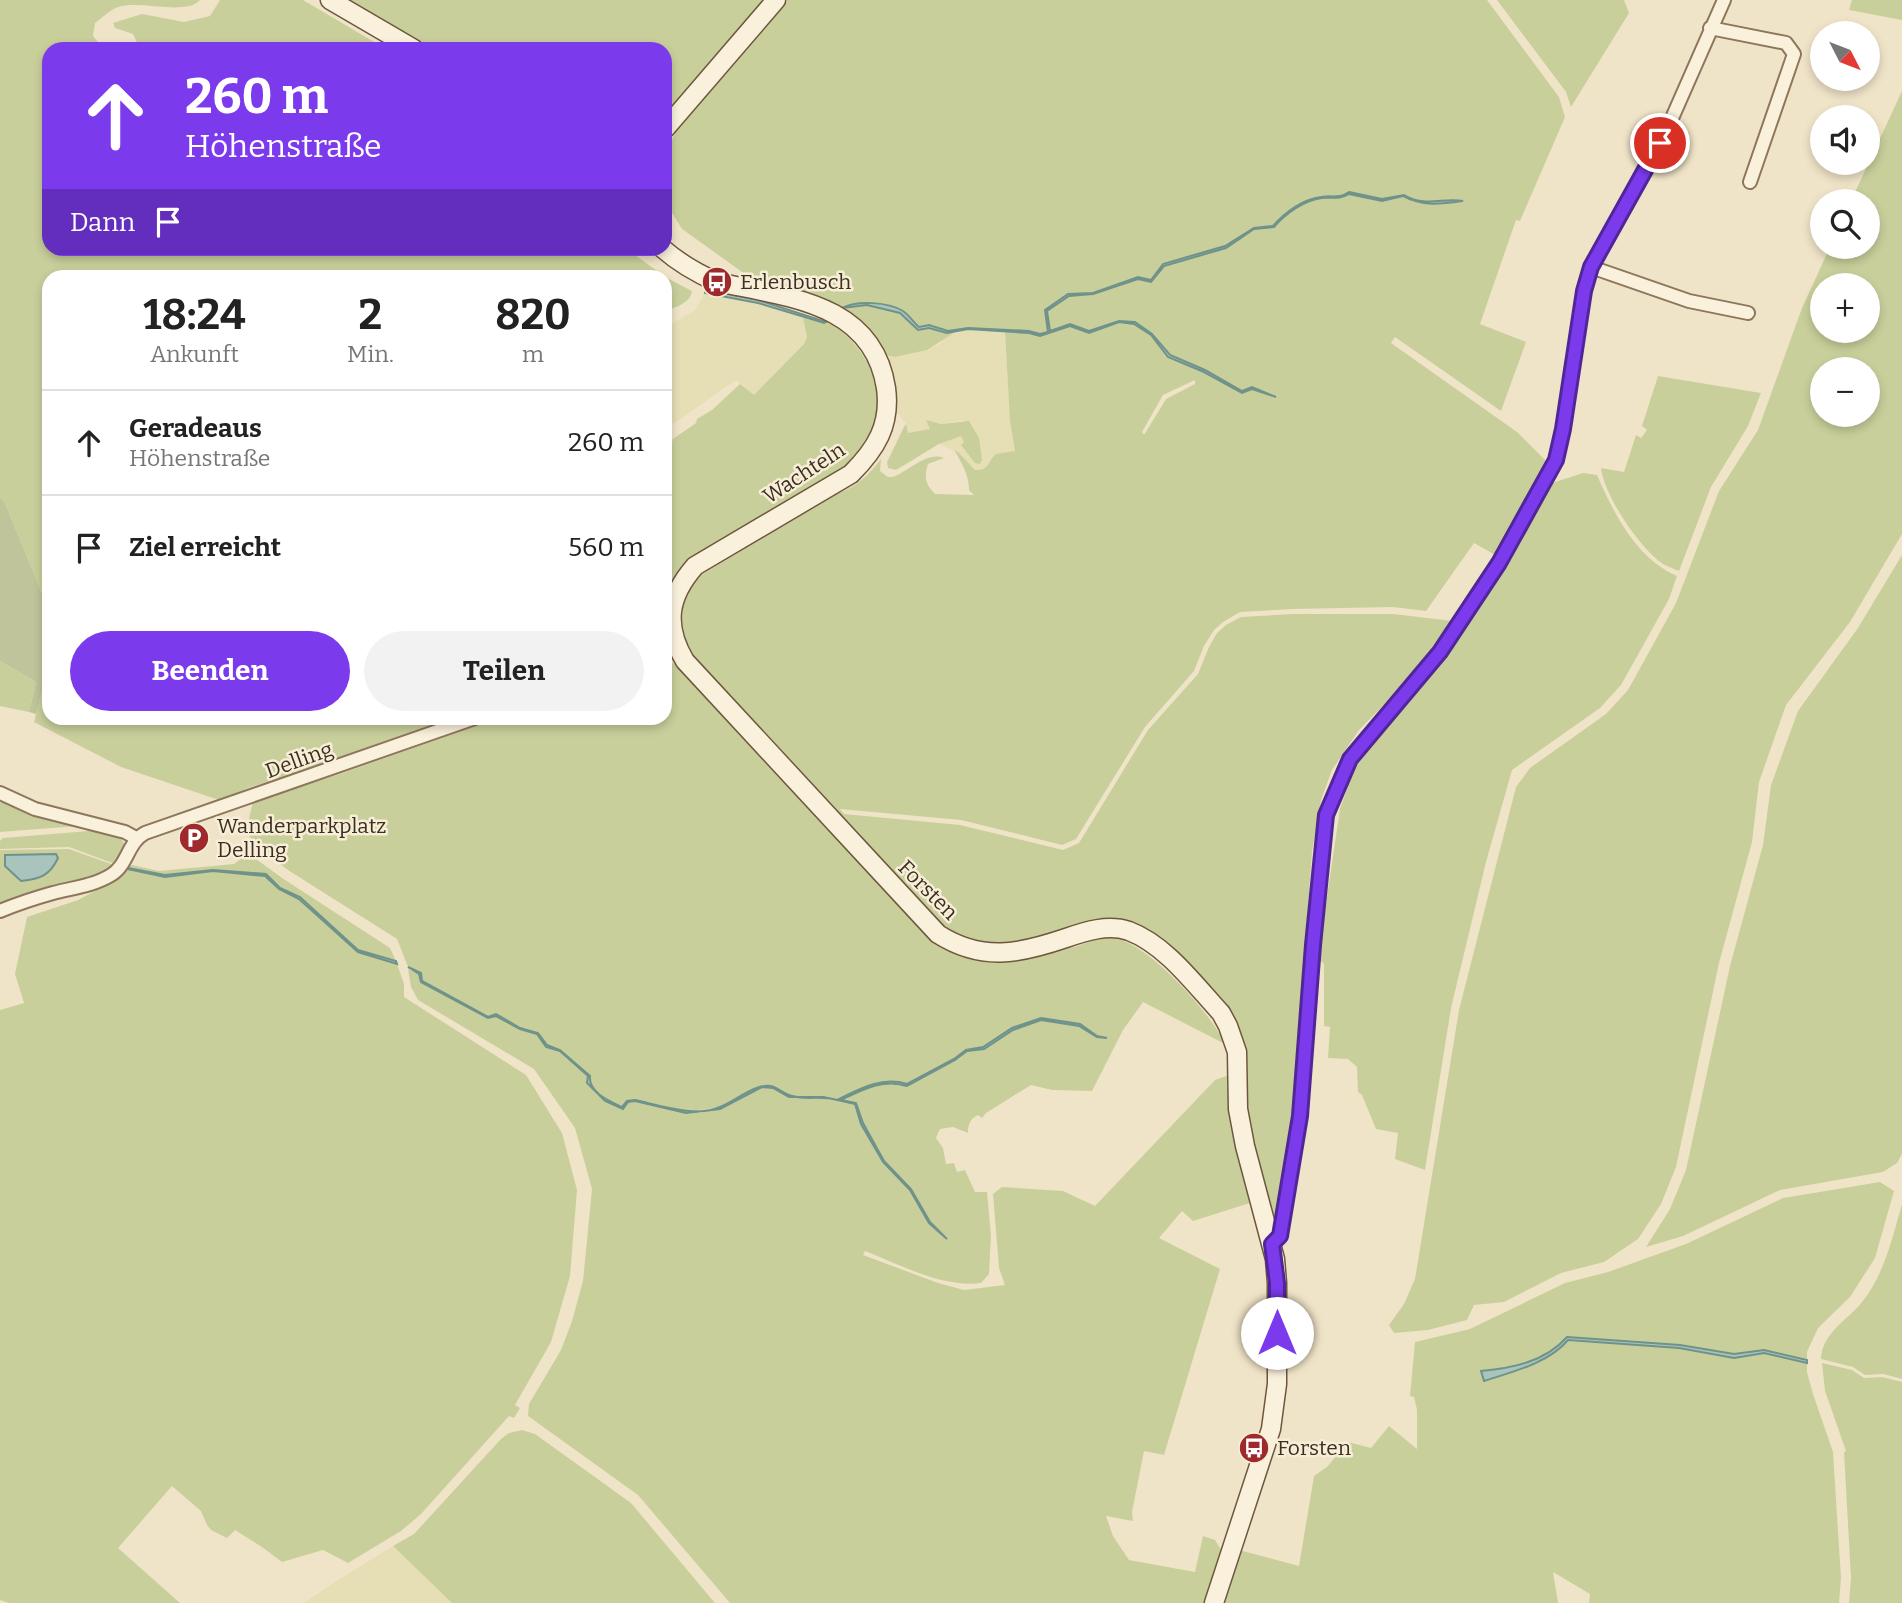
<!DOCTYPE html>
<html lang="de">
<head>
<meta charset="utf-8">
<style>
	body { margin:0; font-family:Bitter,serif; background:#f2f2f2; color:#222; height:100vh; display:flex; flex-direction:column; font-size:26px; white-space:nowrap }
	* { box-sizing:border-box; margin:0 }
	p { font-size:23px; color:#767676 }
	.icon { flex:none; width:38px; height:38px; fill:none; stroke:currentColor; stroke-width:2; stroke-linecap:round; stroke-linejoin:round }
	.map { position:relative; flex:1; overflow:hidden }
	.panel { position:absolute; left:42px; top:270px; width:630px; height:455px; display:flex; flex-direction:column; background:#fff; border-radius:21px; box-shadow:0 4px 10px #0003 }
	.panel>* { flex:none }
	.banner { position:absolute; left:42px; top:42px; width:630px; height:214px; border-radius:21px; box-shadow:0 4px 10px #0003; background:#7c3aed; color:#fff; overflow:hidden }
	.needle { width:46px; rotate:132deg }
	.buttons { position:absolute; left:1810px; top:21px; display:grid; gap:14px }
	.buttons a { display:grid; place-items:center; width:70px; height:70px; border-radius:50%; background:#fff; box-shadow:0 4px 10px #0003; font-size:35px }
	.pin { position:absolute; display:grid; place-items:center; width:60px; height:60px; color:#fff; margin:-30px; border:4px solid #fff; border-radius:50%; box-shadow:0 2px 7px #0007 }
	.me { position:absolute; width:77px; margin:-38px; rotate:0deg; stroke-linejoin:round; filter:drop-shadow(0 0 5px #0008) }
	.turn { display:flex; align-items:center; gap:24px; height:147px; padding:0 28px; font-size:32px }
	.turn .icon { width:91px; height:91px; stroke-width:2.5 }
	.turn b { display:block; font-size:49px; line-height:60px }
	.then { display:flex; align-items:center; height:66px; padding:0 28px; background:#0003; gap:14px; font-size:26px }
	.eta { display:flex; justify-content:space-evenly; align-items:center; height:119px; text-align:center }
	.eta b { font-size:42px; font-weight:700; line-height:49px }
	.button { display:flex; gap:14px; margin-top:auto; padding:14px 28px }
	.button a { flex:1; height:80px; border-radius:42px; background:#7c3aed; color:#fff; font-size:28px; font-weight:700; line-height:80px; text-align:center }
	.button a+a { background:#f2f2f2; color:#222 }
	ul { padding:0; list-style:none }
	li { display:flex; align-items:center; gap:21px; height:105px; padding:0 28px; border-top:2px solid #e0e0e0 }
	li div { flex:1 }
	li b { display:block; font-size:26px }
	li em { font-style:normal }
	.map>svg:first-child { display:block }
	.farmland { fill:#e6deb5 }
	.green { fill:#c9cf9b; fill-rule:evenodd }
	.cemetery { fill:#bfc49a }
	.water { fill:#a9c4bc; stroke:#6f938a; stroke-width:2 }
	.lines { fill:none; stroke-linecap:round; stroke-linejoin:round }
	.street-casing { stroke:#8d765c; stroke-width:16 }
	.secondary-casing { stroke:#6f573f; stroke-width:21 }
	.street { stroke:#faf1dc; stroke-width:12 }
	.secondary { stroke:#faf1dc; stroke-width:18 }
	.route-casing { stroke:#51269a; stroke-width:18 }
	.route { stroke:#7c3aed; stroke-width:12 }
	.labels { text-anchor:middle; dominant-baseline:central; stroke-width:5; stroke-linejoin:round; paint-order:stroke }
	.poi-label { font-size:21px; fill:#3d2e20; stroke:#f7eed8; text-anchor:start }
	.street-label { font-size:21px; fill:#3d2e20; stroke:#f7eed8 }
</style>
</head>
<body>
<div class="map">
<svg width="1902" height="1603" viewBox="0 0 1902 1603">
	<rect width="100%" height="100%" fill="#f0e4c8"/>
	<path class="farmland" d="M705 293 758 303 803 318 807 337 802 348 754 396 736 380 673 424 666 405 669 384 665 376V328L695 310Z
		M968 329 1005 332 1010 421 1015 451 990 461 984 470H975L959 453 939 444 961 435 965 442 961 444 980 464 982 460 978 438 962 420 941 424 927 421 930 429 908 433 906 424 897 412 884 355 895 357 927 350 938 345 948 336Z
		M393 1546 452 1603H304L335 1582Z"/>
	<path class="green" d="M0 0H200C186 16 141 0 118 7 110 10 102 18 95 23L93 36 102 47 120 46 125 49H49V248L621 249 628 250 664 276H49V595L41 591 4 501 0 498Z
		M220 0H303L386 49H140L133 34 115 28 113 23 142 14 184 22 210 16Z
		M343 0H772L665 125V49H431Z
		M787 0H1487L1559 97 1565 117 1520 221 1516 220 1480 324 1526 342 1501 411 1395 337 1391 343 1517 432 1548 463 1497 556 1474 543 1426 611 1393 607 1293 609 1240 612 1223 622 1214 630 1204 646 1194 671 1145 727 1076 839 1062 845 961 820 840 809 844 814 960 825 1063 850 1079 843 1148 730 1198 674 1209 647 1217 633 1226 625 1241 617 1293 614H1393L1453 621 1416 672 1359 730 1332 770 1321 800 1312 852 1293 1111 1276 1221H1273L1253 1140 1251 1121 1243 1112 1236 1038 1139 931 1018 948 950 938 694 658C679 627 675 603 701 575L839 493C857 486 869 475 881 459L880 471 888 477H893C909 471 927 451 944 458L928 464C924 477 925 484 935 494L974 495 969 490C969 475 962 463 954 450L959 453 975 470C989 471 987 462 996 454L1015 451 1010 421 1005 332 1029 333 1040 336 1070 326 1089 333 1119 322 1134 324 1151 335 1169 357 1204 372 1242 393 1252 389 1276 396 1252 387 1243 391 1205 370 1169 355 1153 334 1135 322 1119 321 1089 331 1070 324 1058 327 1050 331 1046 311 1069 296 1093 294 1138 279 1151 282 1164 266 1226 248 1254 229 1274 227C1285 214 1304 200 1322 198 1333 197 1339 200 1349 194L1382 201 1403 196 1414 202 1440 203 1415 201 1404 195 1382 199 1349 192C1339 199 1333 195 1321 197 1303 199 1285 212 1273 226L1254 228 1225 246 1163 264 1151 280 1138 277 1093 293 1068 295 1045 310 1048 332 1040 334 1029 331 968 328 948 331 929 325 919 327C914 322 908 315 903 311 888 302 857 300 842 308L808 293 752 279 682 229 669 208 665 195V154L682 120ZM1195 380V384L1166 399 1144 435 1142 432 1163 395Z
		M1497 0H1624L1629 13 1571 107 1566 92Z
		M1852 0H1902V20L1849 10Z
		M1902 91V534L1850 622 1786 705 1759 782 1752 842 1719 963 1676 1167 1661 1204 1638 1239 1604 1262 1561 1273 1504 1302 1474 1305 1467 1320 1428 1330 1394 1333 1389 1325 1404 1304 1415 1279 1459 1010 1516 787 1530 768 1606 714 1628 690 1676 603 1719 491 1758 430 1802 308 1830 247H1867V201H1851ZM1867 285V331H1822V285ZM1867 369V415H1822V369Z
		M665 277 692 291C690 304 676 306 665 312Z
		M851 305H867L900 313 918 330C932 327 943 333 957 331L927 350 895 357 884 355C876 335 862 321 844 309Z
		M803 318 823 323 826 322C848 333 861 349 872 372 903 445 829 480 779 511 750 528 721 546 692 563L668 642 665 645V463L673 439 696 423 697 419 712 410 740 384 754 395 804 344 807 337Z
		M1658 376 1761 393 1748 426 1711 487 1679 571C1672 568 1665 566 1659 561 1638 545 1604 495 1601 468L1624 472 1636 435 1641 438 1647 430 1642 426Z
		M926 420 941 424 969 421 979 438 982 460 980 464 975 463 961 445 964 442 961 436 939 444 896 470 888 468 887 462 904 427 906 424 908 433 930 429Z
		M1583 473 1597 475C1614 514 1637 559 1677 576L1669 599 1621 685 1600 708 1512 770 1486 862 1451 1008 1425 1170 1395 1159 1398 1133 1376 1129 1362 1095 1358 1092 1357 1067 1348 1059 1328 1058 1330 1027 1324 1026V964L1318 958 1340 809 1355 767 1409 700 1500 571 1549 484Z
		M1902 555V1154L1897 1163 1883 1172 1780 1190 1683 1236 1646 1247 1670 1209 1686 1170 1730 966 1763 845 1771 785 1798 711 1858 628Z
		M0 661 36 682 29 712 0 706Z
		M665 661 679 665 920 928C972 974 1013 963 1074 947 1085 944 1100 936 1110 937 1146 940 1211 1013 1225 1044L1143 1002 1123 1030 1092 1091 1052 1090 1031 1085 986 1113 982 1118 978 1115C970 1119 968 1124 968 1133L953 1127 940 1129 936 1138 943 1148 946 1164 954 1163 957 1172 965 1170 975 1192H987L991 1236 989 1274 981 1283C942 1288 901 1265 865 1251L863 1255 938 1283 964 1290 1005 1285 999 1268 993 1194 1002 1187 1063 1191 1095 1206 1215 1080 1229 1075C1229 1123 1239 1156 1253 1202L1193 1221 1182 1211 1159 1238 1220 1269 1164 1455 1144 1451 1132 1512 1133 1521 1106 1516 1113 1536 1129 1560 1195 1572 1203 1536 1215 1540 1223 1553 1205 1603H730L638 1495 528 1416 529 1404 561 1350 572 1321 583 1281 592 1189 575 1128 534 1069 418 1000 411 987 408 969 419 974 421 982 487 1018 496 1016 520 1029 537 1034 546 1047 560 1051 588 1076 587 1083 605 1101 623 1109 628 1102 635 1101 686 1113 719 1109 762 1087 773 1088 789 1097H824L855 1104 861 1124 883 1162 910 1190 929 1223 948 1238 930 1222 911 1189 884 1161 863 1123 856 1103 839 1101C861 1090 883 1078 907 1086L955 1060 967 1051 984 1049 1013 1030 1041 1020 1079 1026 1097 1036 1080 1024 1041 1018 1012 1028 983 1047 966 1050 954 1059 907 1084C882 1076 859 1089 837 1100L825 1096H790L773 1086H762L719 1108 686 1111 635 1100 627 1101 623 1107C609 1101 589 1092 589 1076L560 1050 547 1045 538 1033 520 1028 496 1014 488 1017 422 981 421 973 408 967 397 939 288 870 256 846 246 831 253 802 343 773 498 718H665Z
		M45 678 49 680V718H453L313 768 250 787 219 800 121 767 34 722Z
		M6 800 77 826 0 832V803Z
		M89 831C110 833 140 836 115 864L69 847 0 849V841L3 838Z
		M69 849 114 865 101 875 36 891 0 905V850Z
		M248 853 282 878 390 948 396 961 358 950 300 897 280 888 266 874 213 870 165 875 128 868 132 865 159 871 234 864Z
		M127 869 165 877 213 871 265 876 279 889 299 898 358 952 397 964 404 984V997L526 1075 562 1133 577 1190 570 1276 551 1342 515 1405 520 1408 514 1418 509 1416 421 1514 401 1531 348 1563 323 1550 282 1562 262 1547 235 1530 227 1538 211 1530 207 1525 201 1511 172 1486 118 1548 180 1603H9L0 1600V1010L24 1003 15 974 27 917 78 900 112 882Z
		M1880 1182 1894 1191 1875 1258 1850 1297 1818 1328 1807 1352V1360L1764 1350 1734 1354 1680 1345 1567 1337 1558 1348 1515 1368 1481 1372 1484 1381C1512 1372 1549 1363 1568 1340L1679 1348 1734 1358 1764 1353 1807 1363V1372L1813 1394 1833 1452 1841 1578 1839 1603H1589L1590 1594 1553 1572 1558 1603H1223L1239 1550 1299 1566 1314 1476 1327 1467 1348 1442 1371 1448 1389 1426 1417 1449V1410L1414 1397 1410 1396 1415 1342 1470 1329 1565 1283 1608 1272 1686 1244 1783 1198Z
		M1902 1204V1379L1883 1374 1865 1375 1853 1367 1821 1359C1822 1336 1842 1323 1857 1308 1883 1280 1892 1239 1902 1204Z
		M1822 1363 1852 1370 1864 1378 1882 1377 1902 1382V1603H1849L1851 1578 1844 1452 1846 1451 1825 1391Z
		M522 1430 535 1434 631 1503 715 1603H452L393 1546 414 1534 501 1439 509 1433Z"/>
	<path class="cemetery" d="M0 498 4 501 41 591 49 595V605L46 611 49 637V680L45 679 36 714 29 712 36 682 0 661Z"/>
	<path class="water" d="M1349 192 1382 199 1404 195C1427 208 1443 197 1463 201 1442 204 1422 207 1403 196L1382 201 1349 194C1339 200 1333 197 1322 198 1304 200 1285 214 1274 227L1254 229 1226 248 1164 266 1151 282 1138 279 1093 294 1069 296 1047 311 1050 331 1070 324 1089 331 1119 321 1135 322 1152 334 1170 355 1205 370 1242 391 1252 387 1276 397 1252 389 1242 393 1204 372 1168 357 1151 335 1134 324 1119 322 1089 333 1070 326 1040 336 1029 333 968 329 947 333 929 328 918 330 900 313 867 305 842 308C857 300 888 302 903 311 909 315 914 323 919 327L929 325 948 331 968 328 1029 331 1040 334 1048 332 1045 310 1068 294 1093 293 1138 277 1151 280 1163 264 1225 246 1254 228 1273 226C1285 212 1303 199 1321 197 1333 195 1339 199 1349 192Z
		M706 289 758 300 826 322 824 323 758 303 705 293Z
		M56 854 58 858C50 875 41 879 21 881L5 866V855Z
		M128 868 165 875 213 870 266 874 280 888 300 897 358 950 396 961 397 964 358 952 299 899 279 889 265 876 213 871 165 877 127 869Z
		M408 967 421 973 422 981 488 1017 496 1014 520 1028 538 1033 547 1045 560 1050 590 1076C588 1092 609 1101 622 1107L627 1101 635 1100C659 1105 697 1118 720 1107 733 1102 751 1087 764 1086 775 1084 780 1092 789 1095 804 1101 821 1095 837 1100 859 1089 882 1076 907 1084L954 1059 966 1050 983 1047 1012 1028 1041 1018 1080 1024 1097 1036 1107 1038 1097 1037 1079 1026 1041 1020 1013 1030 984 1049 967 1051 955 1060 907 1086C883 1078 862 1090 841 1100L856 1103 863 1123 884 1161 911 1189 930 1222 947 1239 929 1223 910 1190 883 1162 861 1124 855 1104 824 1097H789L773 1088 762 1087 720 1109 686 1113 635 1101 628 1102 623 1109 605 1101 587 1083 588 1076 560 1051 546 1047 537 1034 520 1029 496 1016 488 1018 421 982 419 974Z
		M1567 1337 1680 1345 1734 1354 1764 1350 1807 1360V1363L1764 1353 1734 1358 1679 1348 1568 1340C1549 1363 1512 1372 1484 1381L1481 1371C1512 1368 1545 1362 1567 1337Z"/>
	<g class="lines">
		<g class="street-casing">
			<path id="street" d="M1710 28 1786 43 1794 54 1750 182
				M1591 267 1689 301 1748 313
				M0 793 35 809 125 832 136 838
				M0 911C17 904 35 898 53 893 72 888 93 886 111 875 128 865 127 843 145 833L475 718
				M1272 1244 1280 1236 1300 1116 1313 945 1326 815 1350 759 1440 652 1499 563 1556 460 1563 429 1584 291 1591 267 1669 125 1724 0"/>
		</g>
		<g class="secondary-casing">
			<path id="secondary" d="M330 0 414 49
				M665 129 776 0
				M662 248C679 263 696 273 717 282 786 297 873 302 886 388 891 425 876 449 851 474L695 566C668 597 664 625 685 661L938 934C982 962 1019 954 1066 938 1086 931 1108 924 1129 931 1166 945 1195 985 1221 1013L1228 1026 1237 1052 1238 1109 1245 1146 1275 1259 1277 1283V1384L1271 1429 1214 1603"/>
		</g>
		<use href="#street" class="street"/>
		<use href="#secondary" class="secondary"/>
	</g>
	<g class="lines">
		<g class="route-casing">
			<path id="route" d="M1277 1333V1283L1272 1244 1280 1236 1300 1116 1313 945 1326 815 1350 759 1440 652 1499 563 1556 460 1563 429 1584 291 1591 267 1660 143"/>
		</g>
		<use href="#route" class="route"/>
	</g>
	<defs>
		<g id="bus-disc" transform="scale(1.575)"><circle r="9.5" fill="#9e2a2b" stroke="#f7eed8"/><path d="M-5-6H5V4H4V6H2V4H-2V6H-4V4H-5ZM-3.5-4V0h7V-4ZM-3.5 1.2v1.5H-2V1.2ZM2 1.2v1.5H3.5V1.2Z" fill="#fff"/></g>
		<g id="parking-disc" transform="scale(1.575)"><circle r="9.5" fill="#9e2a2b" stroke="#f7eed8"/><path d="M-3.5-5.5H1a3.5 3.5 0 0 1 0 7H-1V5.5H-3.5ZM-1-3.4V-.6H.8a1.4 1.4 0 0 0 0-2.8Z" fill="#fff"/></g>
	</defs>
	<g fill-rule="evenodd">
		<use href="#bus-disc" x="717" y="282"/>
		<use href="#parking-disc" x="194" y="838"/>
		<use href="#bus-disc" x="1254" y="1448"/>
	</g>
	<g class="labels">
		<g class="poi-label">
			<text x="740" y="282">Erlenbusch</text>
			<text x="217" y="826">Wanderparkplatz<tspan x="217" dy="24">Delling</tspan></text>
			<text x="1277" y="1448">Forsten</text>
		</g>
		<g class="street-label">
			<text transform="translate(804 473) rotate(-33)">Wachteln</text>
			<text transform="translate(299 760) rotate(-20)">Delling</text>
			<text transform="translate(928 890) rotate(45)">Forsten</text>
		</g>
	</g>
</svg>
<div class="buttons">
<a><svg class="needle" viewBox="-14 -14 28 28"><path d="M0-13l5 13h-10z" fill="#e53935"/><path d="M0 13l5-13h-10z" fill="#767676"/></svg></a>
<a><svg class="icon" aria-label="sound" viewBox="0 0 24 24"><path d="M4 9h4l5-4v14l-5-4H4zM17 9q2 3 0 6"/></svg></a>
<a><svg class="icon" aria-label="search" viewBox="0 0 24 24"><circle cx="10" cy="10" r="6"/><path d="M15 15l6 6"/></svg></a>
<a>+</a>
<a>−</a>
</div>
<div class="pin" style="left:1660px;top:143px;background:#d93025"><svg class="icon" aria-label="arrive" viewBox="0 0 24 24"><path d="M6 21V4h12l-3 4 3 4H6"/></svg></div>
<svg class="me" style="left:1277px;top:1333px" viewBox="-20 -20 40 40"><circle r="19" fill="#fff"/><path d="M0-13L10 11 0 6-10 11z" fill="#7c3aed"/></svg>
<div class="banner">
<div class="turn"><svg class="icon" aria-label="ahead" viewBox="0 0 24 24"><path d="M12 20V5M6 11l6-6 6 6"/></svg><div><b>260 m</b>Höhenstraße</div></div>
<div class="then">Dann<svg class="icon" aria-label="arrive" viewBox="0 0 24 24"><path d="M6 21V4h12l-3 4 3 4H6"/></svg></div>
</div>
<section class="panel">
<div class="eta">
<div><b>18:24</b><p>Ankunft</p></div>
<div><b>2</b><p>Min.</p></div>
<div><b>820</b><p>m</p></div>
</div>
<ul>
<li><svg class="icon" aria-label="ahead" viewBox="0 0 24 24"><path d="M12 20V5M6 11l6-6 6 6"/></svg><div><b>Geradeaus</b><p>Höhenstraße</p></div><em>260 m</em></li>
<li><svg class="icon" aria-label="arrive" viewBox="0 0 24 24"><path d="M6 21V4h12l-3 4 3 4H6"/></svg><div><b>Ziel erreicht</b></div><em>560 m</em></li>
</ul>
<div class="button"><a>Beenden</a><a>Teilen</a></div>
</section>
</div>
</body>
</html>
